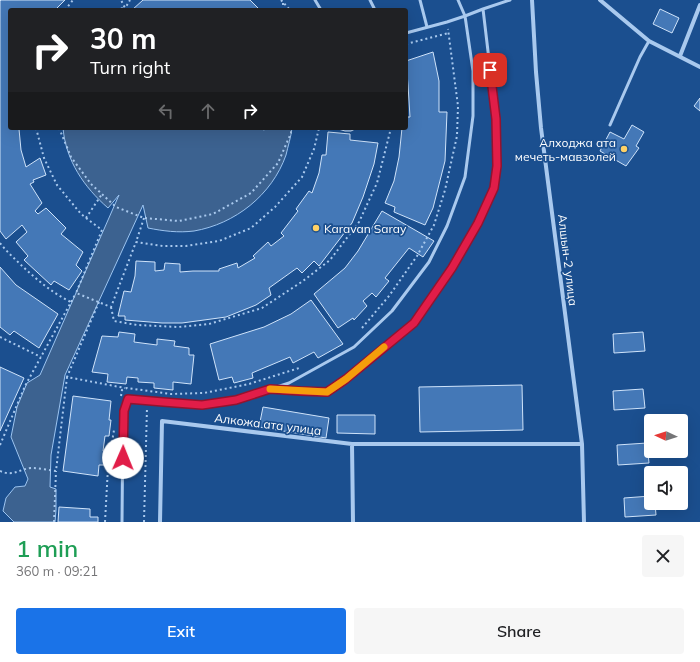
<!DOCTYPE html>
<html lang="en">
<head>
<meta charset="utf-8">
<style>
	body { margin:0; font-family:Mulish,sans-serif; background:#f6f6f6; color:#202124; height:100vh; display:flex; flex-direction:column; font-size:15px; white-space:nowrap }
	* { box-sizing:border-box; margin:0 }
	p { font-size:13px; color:#757577 }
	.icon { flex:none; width:22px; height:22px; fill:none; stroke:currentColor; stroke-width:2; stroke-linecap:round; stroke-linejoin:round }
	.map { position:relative; height:522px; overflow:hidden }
	.details { display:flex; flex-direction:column; background:#fff; flex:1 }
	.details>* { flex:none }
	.banner { position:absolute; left:8px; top:8px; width:400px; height:122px; border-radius:4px; box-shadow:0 4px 16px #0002; background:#202124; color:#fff; overflow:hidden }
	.needle { width:26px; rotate:274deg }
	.controls { position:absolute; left:644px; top:414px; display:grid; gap:8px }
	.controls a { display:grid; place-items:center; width:44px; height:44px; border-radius:4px; background:#fff; box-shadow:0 4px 16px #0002; font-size:20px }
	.pin { position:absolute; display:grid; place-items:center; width:34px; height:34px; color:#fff; margin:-17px; border-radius:8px; box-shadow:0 2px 6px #0006 }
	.me { position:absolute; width:44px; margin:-22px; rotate:1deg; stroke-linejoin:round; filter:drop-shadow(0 0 3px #0008) }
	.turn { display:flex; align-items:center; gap:14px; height:84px; padding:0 16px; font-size:18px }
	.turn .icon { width:52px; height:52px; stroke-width:2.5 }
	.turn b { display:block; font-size:28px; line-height:34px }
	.lanes { display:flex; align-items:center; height:38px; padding:0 16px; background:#0003; justify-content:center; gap:20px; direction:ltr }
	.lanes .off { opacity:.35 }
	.round { display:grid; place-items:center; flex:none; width:42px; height:42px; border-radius:4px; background:#f6f6f6 }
	.summary { display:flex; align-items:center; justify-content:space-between; height:68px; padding:0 16px }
	h1 { font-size:24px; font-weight:600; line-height:30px; color:#1e9e55 }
	.primary-button { display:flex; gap:8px; margin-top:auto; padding:8px 16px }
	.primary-button a { flex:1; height:46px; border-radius:4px; background:#1a73e8; color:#fff; font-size:16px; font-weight:600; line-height:46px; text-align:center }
	.primary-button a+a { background:#f6f6f6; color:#202124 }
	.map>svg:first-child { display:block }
	.water { fill:#3c6290; stroke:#9cc4f0 }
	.building { fill:#4478b7; stroke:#cfe3fa }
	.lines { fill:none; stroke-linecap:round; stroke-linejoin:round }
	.path { stroke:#a9c9ee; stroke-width:2; stroke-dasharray:2 3; stroke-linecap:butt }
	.lane { stroke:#a9c9ee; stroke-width:3 }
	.street { stroke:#a9c9ee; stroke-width:4 }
	.route-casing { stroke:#92132f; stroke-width:10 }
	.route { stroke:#e11d48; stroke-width:7 }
	.slow { stroke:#f59e0b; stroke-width:7 }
	.poi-dot { fill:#ffd166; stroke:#1b4f8f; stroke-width:1.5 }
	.labels { text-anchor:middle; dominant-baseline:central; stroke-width:3.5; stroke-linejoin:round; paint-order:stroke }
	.poi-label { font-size:12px; fill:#fff; stroke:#1b4f8f; text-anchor:end }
	.street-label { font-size:12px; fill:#fff; stroke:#1b4f8f }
</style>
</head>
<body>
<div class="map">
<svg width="700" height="522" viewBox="0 0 700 522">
	<rect width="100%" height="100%" fill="#1b4f8f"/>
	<path class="water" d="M63 128H259L264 130 267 128H292C291 137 288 146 286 155 272 195 235 224 194 231 178 233 163 231 148 228L143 205 65 375 51 455 50 487 56 489V510L55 522H14L3 511 6 498 15 487 25 486 28 479 11 437 17 407 27 383 40 375 119 195 108 208C84 187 66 161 63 128Z"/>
	<path class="building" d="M1 0H65L55 10H10V128L19 129 21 150 26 167 40 158 46 175 33 180 34 182 30 184 42 203 35 211 38 214 46 208 66 228 61 234 83 252 76 265 82 271 69 290 54 281 51 285 24 260 28 256 16 242 27 232 22 225 6 239 0 231V1Z
		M143 0H250L260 10H132Z
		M660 9 679 18 672 33 653 24Z
		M433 52 439 81V112H447L445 161 433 208 425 225 394 212 395 207 385 203 394 181 399 157 402 128H406V117H410L408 85 406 61Z
		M700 98V111L694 106Z
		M632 125 644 132 636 146 639 148 626 166 600 151 610 132 624 139Z
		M335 128H357L351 131H345Z
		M328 132 350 134V140L378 143 374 164 363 197 352 223 319 266 314 261 302 273 297 268 269 288 271 295 256 305 226 317 182 323H162L125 320V316H118L124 291 131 292 135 276 136 261 155 262V271L164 270 165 263 180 264V272L193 271H219V269L237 263 238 268 255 258 253 256 268 242 271 246 284 236 281 233 298 211 296 209 309 191 312 193 319 173 322 155H326Z
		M382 211 434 241 423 257 409 248 385 278 389 281 376 297 372 293 363 301 367 306 354 320 353 318 338 328 314 294 345 268 358 251Z
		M0 267 16 285 58 314 39 348 14 331 10 335 0 327Z
		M311 300 343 344 318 358 314 352 293 363 290 357 252 373 253 378 234 383 232 377 219 380 210 344 264 327 291 314Z
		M119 332 135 334 134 342 157 345V339L175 341 174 346 189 348V355H194L191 384 173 382V390L154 388V383L138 382V378L127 377 126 384 107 382 108 374 92 372 102 336 118 337Z
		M643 332 645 351 614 353 613 334Z
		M0 367 24 378 0 431Z
		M522 385 523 430 420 432 419 387Z
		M643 389 645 408 614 410 613 391Z
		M73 396 111 401 109 420H111L109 436H105L103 451 107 452 105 465H99L98 476 63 471Z
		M263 407 329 418 326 438 259 427Z
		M337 415H375V434L337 433Z
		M647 443 649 463 618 465 617 445Z
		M651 496V503H655L656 515 625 517 624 498Z
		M59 507 90 509V517H98V522H58Z"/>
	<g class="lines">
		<path class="path" d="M281 0 290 10
			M283 3V10
			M65 10 73 0
			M111 10 125 8 121 0
			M124 10 130 0
			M406 44 449 33
			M36 128 44 158 57 185 81 214 86 218 102 194
			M59 128 71 157 91 184 116 207 144 218 179 221 213 214 251 193 278 163 291 133V128
			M86 218 102 230 76 293 111 307 136 242
			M144 218 136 242 163 246H186L219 241 251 228 275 207 302 177 314 149 319 128
			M0 243C6 251 13 257 20 264 36 279 52 293 71 302
			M99 302 67 377 125 388
			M111 307 114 321 137 325 178 327 209 324 262 308 303 281 330 260 359 222 377 183 391 128
			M362 328 389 296 417 256 434 225 445 190 457 136 458 106 448 29
			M0 337 41 357
			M121 396 122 390 127 388 171 394 204 393 249 384 299 368
			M0 445 25 386 76 293
			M0 471C14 477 19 469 31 468 39 468 48 470 56 471L67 377
			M54 522 56 471
			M105 522 108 467 114 430
			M144 522 147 407"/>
		<path class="lane" d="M315 0 321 10
			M370 0 375 10
			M420 0 427 27
			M406 33 447 22 465 16 483 9 510 0
			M610 125 640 57 649 41
			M272 389 299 391 327 392 346 379 414 323 452 268 478 223 494 188 497 166 496 119 483 9
			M122 522 123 411 128 399 163 402 201 405 236 400 289 383 354 347 392 311 429 262 447 226 465 177 473 116V71L465 16 458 0"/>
		<path class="street" d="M532 0 536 72 541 128 582 444 584 522
			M600 0 649 41 700 67
			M680 56 700 5
			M352 444 353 522
			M160 522 162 421 352 444H582"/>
	</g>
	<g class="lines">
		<g class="route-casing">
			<path id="route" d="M123 458 124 411 128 399 163 402 202 405 236 400 270 389 300 391 327 392 346 379 414 323 452 268 478 223 494 188 497 166 496 119 490 70"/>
		</g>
		<use href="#route" class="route"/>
		<path class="slow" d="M270 389 327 392 346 379 384 347"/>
	</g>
	<g class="poi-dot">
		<circle cx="624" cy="149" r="4"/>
		<circle cx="316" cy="228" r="4"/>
	</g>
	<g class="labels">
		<g class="poi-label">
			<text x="616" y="142">Алходжа ата<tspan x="616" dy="14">мечеть-мавзолей</tspan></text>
			<text x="324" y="228" text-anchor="start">Karavan Saray</text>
		</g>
		<g class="street-label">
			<text transform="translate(568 260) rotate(83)">Алшын-2 улица</text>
			<text transform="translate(268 424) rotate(7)">Алкожа ата улица</text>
		</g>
	</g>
</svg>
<div class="controls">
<a><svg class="needle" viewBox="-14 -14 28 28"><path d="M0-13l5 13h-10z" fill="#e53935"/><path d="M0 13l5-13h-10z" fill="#757577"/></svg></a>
<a><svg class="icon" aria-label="sound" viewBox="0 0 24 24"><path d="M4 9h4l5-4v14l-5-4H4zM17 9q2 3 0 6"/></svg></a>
</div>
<div class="pin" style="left:490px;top:70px;background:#d93025"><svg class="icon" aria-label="arrive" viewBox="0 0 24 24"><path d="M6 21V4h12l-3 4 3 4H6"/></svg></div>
<svg class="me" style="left:123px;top:458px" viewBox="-20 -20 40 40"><circle r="19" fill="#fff"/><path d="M0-13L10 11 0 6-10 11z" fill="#e11d48"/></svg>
<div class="banner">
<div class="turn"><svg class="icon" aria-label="right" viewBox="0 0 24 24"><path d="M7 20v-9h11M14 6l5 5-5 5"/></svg><div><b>30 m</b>Turn right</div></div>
<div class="lanes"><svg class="icon off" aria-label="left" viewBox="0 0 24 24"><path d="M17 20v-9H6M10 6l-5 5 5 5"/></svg><svg class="icon off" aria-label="ahead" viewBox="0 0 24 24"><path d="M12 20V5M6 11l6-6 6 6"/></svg><svg class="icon" aria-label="right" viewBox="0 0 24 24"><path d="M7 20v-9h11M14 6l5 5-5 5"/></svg></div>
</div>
</div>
<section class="details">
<div class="summary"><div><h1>1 min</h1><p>360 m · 09:21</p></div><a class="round"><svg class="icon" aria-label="close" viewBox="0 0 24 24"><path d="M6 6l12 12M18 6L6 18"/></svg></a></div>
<div class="primary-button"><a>Exit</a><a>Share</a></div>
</section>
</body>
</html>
